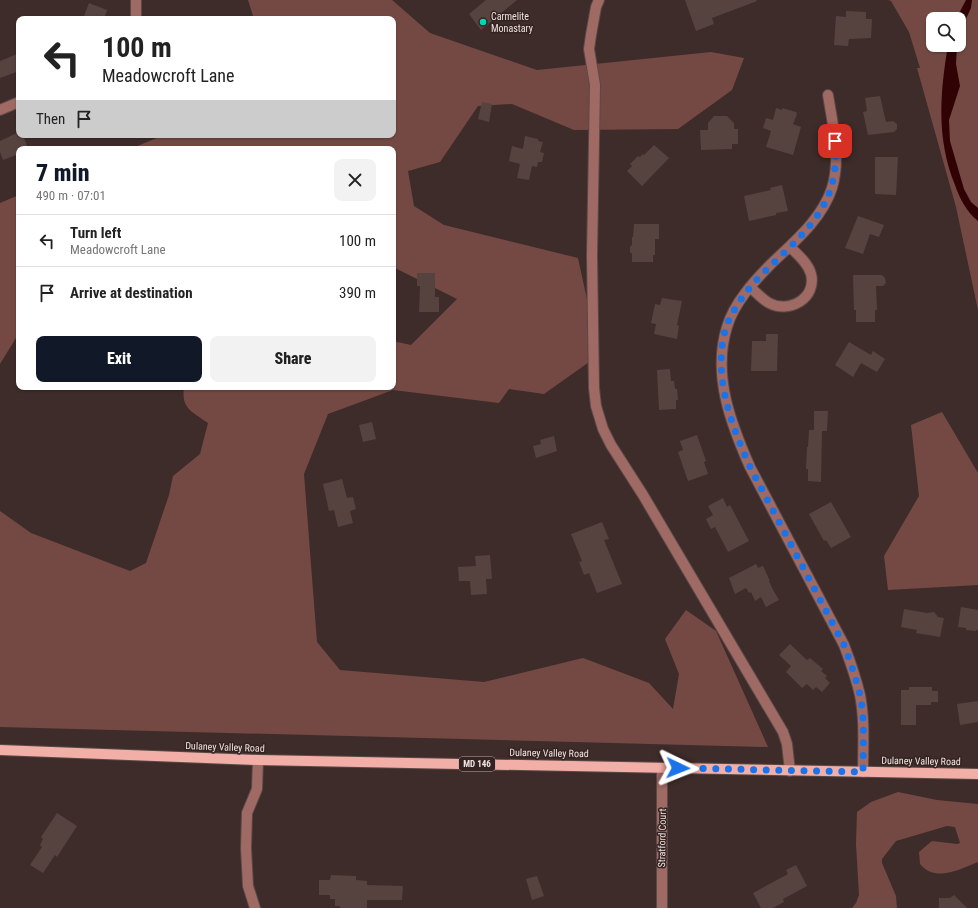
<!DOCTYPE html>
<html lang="en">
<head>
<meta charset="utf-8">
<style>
	body { margin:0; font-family:"Roboto Condensed",sans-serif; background:#f2f2f2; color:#222; height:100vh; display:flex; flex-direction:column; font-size:15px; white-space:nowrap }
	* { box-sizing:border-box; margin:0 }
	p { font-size:13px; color:#767676 }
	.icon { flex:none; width:22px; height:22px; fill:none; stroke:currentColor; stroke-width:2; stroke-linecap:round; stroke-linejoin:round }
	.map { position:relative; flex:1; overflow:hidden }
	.drawer { position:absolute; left:16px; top:146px; width:380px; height:244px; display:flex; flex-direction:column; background:#fff; border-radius:8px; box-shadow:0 1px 3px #0004 }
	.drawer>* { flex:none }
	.hud { position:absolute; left:16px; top:16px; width:380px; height:122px; border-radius:8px; box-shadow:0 1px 3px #0004; background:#fff; color:#222; overflow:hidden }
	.tools { position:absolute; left:926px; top:12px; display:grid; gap:8px }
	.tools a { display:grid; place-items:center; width:40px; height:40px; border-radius:8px; background:#fff; box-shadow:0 1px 3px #0004; font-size:20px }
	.pin { position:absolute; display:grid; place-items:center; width:34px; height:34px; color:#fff; margin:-17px; border-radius:8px; box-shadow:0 2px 6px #0006 }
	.me { position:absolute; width:44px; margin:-22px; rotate:92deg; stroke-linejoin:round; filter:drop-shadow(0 0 3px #0008) }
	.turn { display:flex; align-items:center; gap:14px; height:84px; padding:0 20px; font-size:18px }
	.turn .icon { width:52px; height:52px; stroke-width:2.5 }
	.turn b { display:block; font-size:28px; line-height:34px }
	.then { display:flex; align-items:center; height:38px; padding:0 20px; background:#0003; gap:8px; font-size:15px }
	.round { display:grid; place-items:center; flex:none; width:42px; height:42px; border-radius:8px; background:#f2f2f2 }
	.headline { display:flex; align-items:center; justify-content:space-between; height:68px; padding:0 20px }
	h1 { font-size:24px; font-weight:800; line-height:30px; color:#111827 }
	.button { display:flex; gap:8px; margin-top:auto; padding:8px 20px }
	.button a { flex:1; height:46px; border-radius:8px; background:#111827; color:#fff; font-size:16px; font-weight:800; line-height:46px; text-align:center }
	.button a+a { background:#f2f2f2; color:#222 }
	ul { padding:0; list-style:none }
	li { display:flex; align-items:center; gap:12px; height:52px; padding:0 20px; border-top:1px solid #e0e0e0 }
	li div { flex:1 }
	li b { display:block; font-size:15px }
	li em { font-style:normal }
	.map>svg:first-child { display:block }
	.green { fill:#754943; fill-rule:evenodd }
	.water { fill:#310203 }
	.building { fill:#564340 }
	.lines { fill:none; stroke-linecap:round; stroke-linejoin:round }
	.minor-casing { stroke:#5a4947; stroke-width:12 }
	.major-casing { stroke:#5a4947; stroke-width:12 }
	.minor { stroke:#a06a64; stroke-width:10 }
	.major { stroke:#f2afa7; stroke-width:10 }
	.route { stroke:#1a73e8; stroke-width:7; stroke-dasharray:0 12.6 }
	.poi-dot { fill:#04d5b6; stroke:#342320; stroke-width:1.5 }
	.labels { text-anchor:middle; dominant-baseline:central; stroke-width:3; stroke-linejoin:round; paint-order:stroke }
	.shield { fill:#342320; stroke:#b7a9a7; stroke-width:1 }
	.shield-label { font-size:9px; font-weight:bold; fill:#efe3e1 }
	.poi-label { font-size:10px; fill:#efe3e1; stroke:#342320; text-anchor:start }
	.street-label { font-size:10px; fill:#efe3e1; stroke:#342320 }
</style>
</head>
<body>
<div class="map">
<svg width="978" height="908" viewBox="0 0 978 908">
	<rect width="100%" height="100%" fill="#3e2c2a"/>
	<path class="green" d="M248 0H392L430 33 537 70 711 52 744 58 732 90 678 129 574 130 512 104 478 106 440 162 408 171 414 206 444 225 578 258 599 355 544 394 509 389 499 403 393 390 328 414 304 474 317 642 340 670 484 682 583 658 649 683 673 709 679 674 665 639 686 610 716 631 768 747 0 727V511L31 533 130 571 146 563 169 495 173 476 200 454 208 423C192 411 181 409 184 387H393V341L411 345 457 299 393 267V149H130L164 135H393V19H254Z
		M888 0H978V310L956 207 917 68H920L909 32 891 1ZM933 19H959V45H933Z
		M19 195V333L0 364V203Z
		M942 412 978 473V585L888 590 884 556 919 496 911 425Z
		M898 792 937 800 978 804V862C960 869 936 883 920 864L919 852 932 841 957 844 960 843 955 827 947 826 896 841 882 859V863L896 896 897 908H852L856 903 859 895 856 844 857 812 871 802Z"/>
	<path class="water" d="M966 0H972L971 8 959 34V19H956Z
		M948 45H957L956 64 960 86 949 120 950 141 964 189 971 202 978 208V221C966 211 960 199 955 185 936 138 940 93 948 45Z"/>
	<path class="building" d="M486 0H517L481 30 469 14Z
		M685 0H756L757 1 712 18 714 24 696 31Z
		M89 3 107 10 104 19H92L84 16Z
		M846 11 866 12V19H872L871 38 849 39 848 46 834 45 836 16 846 17Z
		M17 54 19 61V71L0 78V61Z
		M880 96 886 122 893 121 897 124V129L894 132 868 135 863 112 867 111 865 98Z
		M482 102 492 104 489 122 478 119Z
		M776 108 782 110V108L796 112 797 114 793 124 801 127 793 155 766 147 771 131 763 128 766 118 773 120Z
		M714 116H727L734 123V129H738V144H732V149L701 150 700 130H708V123Z
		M19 132V135H23L28 149H19V154L3 160 0 152V141Z
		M525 136 538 139V141L543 142 540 152 544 153 542 162H538L537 167 532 166 529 180 517 178 520 164 509 161 512 146 523 149Z
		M654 145 669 158 642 186 627 171 632 166 630 164 638 156 640 157 643 154 644 155Z
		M875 157H898L896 195 875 194Z
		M782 185 788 211 776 213V215L749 221 744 196 771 190 770 188Z
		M858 216 884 225 879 237 870 234 863 254 845 248Z
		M634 224H659V239H655V255H653V262H632V254L630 252V247L632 245V237H633Z
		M417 273H435V297H439V312H419L420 286H417Z
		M853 275H882L885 278 886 283 883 286H876L877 310H875V322H856V310H854Z
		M662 298 682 301 677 325 679 326 677 339 654 334 656 324 651 323 655 304 660 305Z
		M766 334H778L777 371H751L752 341H766Z
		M849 342 871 355 873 351 885 359 877 372 861 363 853 377 835 365Z
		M670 369 671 381H674L675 389H677L678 400H676V409L659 410 657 370Z
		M814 411H828L827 431H822L821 482 808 481V469H806L807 447H808L809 430H814Z
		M372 422 376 439 363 442 359 425Z
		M697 435 706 461 704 462 708 474 688 481 678 452 683 450 680 441Z
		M554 436 557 451 536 458 533 446 541 444 540 440Z
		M342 479 347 498 353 497 356 509 350 511 353 523 338 527 334 510 329 511 323 484Z
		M723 498 727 507 730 505 749 541 728 552 715 527 711 529 706 519 713 515 708 506Z
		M831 502 851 537 831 548 826 540 824 541 809 514Z
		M602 522 609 539 604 540 622 584 597 593 589 573 584 575 579 562 582 561 571 534Z
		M490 555 492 579H486L487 594 471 595 470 581H459L458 567 476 566 475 556Z
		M756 564 758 568 763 566 770 581H769L772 588 779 600 766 607 761 597 755 601 751 592 749 593 746 588 735 594 729 578Z
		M961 607 978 610V630H976V631L966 630V628L958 627Z
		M904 609 927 613 934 612 938 617 944 618 940 637 916 633 917 630 901 627Z
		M790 644 807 660 810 658 823 669 821 671 827 676 825 678 830 683 822 692 816 687 813 690 807 684 802 688 786 672 791 666 779 655Z
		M909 687H932V691H938V702H931V705H916V725H901V690H909Z
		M978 701V722L960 725 957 704Z
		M57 813 77 826 57 857 55 855 43 873 30 865 42 847 40 845 43 839 41 837Z
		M796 865 807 886 783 899 784 902 773 908H761L753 893 788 874 786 870Z
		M331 875 356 876V880L367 881V885L403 886 402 900H367V908H341L339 906H335V899H330V895H319V880H330Z
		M537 876 544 896 532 900 526 879Z
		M954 895 967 908H939V898H950Z"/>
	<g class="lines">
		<g class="minor-casing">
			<path id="minor" d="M136 0V19
				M599 0 596 7 591 35 589 49 595 85 592 255 594 388 596 406 603 429 611 445 643 495 783 732 787 744 790 771
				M828 95C833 126 841 158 832 188 822 219 794 242 772 263 754 281 734 303 727 327 712 375 731 424 750 467L844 645C850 661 856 678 860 695 865 720 863 746 863 772
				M0 110 19 102
				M750 287C756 292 762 299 769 303 789 314 817 298 811 274 808 263 798 255 790 247
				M255 908 248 886 246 848 247 813 257 789 258 760
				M662 908V768"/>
		</g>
		<g class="major-casing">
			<path id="major" d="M0 750 258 760 978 774"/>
		</g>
		<use href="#minor" class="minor"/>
		<use href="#major" class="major"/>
	</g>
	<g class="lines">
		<path class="route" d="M678 768 863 772C863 746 865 720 860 695 856 678 850 661 844 645L750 467C731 424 712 375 726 327 730 316 737 305 744 295 757 277 774 263 790 247 823 215 839 188 835 141"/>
	</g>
	<circle class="poi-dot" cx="483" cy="22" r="4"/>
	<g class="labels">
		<rect class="shield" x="459" y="757" width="36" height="14" rx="3"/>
		<g class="shield-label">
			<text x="477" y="764">MD 146</text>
		</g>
		<g class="poi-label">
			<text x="491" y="16">Carmelite<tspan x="491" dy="12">Monastary</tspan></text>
		</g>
		<g class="street-label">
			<text transform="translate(225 747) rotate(2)">Dulaney Valley Road</text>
			<text transform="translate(549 753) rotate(1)">Dulaney Valley Road</text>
			<text transform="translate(921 761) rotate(1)">Dulaney Valley Road</text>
			<text transform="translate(662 838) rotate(-89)">Stratford Court</text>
		</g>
	</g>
</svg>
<div class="tools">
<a><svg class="icon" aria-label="search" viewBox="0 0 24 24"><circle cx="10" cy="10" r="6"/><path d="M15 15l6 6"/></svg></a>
</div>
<div class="pin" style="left:835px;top:141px;background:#d93025"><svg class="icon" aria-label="arrive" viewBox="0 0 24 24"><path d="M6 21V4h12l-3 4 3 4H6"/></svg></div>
<svg class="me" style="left:678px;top:768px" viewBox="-20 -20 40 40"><path d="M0-17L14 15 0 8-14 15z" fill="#1a73e8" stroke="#fff" stroke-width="4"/></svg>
<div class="hud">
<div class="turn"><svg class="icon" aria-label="left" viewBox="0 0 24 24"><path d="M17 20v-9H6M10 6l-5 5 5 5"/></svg><div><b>100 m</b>Meadowcroft Lane</div></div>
<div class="then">Then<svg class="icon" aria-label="arrive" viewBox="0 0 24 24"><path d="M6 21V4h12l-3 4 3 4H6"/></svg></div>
</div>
<section class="drawer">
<div class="headline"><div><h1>7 min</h1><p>490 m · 07:01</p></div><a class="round"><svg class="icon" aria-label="close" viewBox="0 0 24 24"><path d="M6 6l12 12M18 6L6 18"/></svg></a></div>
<ul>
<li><svg class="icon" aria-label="left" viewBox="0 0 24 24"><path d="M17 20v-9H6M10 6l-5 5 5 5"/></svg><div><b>Turn left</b><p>Meadowcroft Lane</p></div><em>100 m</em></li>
<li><svg class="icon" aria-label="arrive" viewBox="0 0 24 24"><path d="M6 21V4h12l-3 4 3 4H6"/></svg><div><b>Arrive at destination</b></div><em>390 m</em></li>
</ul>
<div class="button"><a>Exit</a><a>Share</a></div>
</section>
</div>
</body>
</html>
